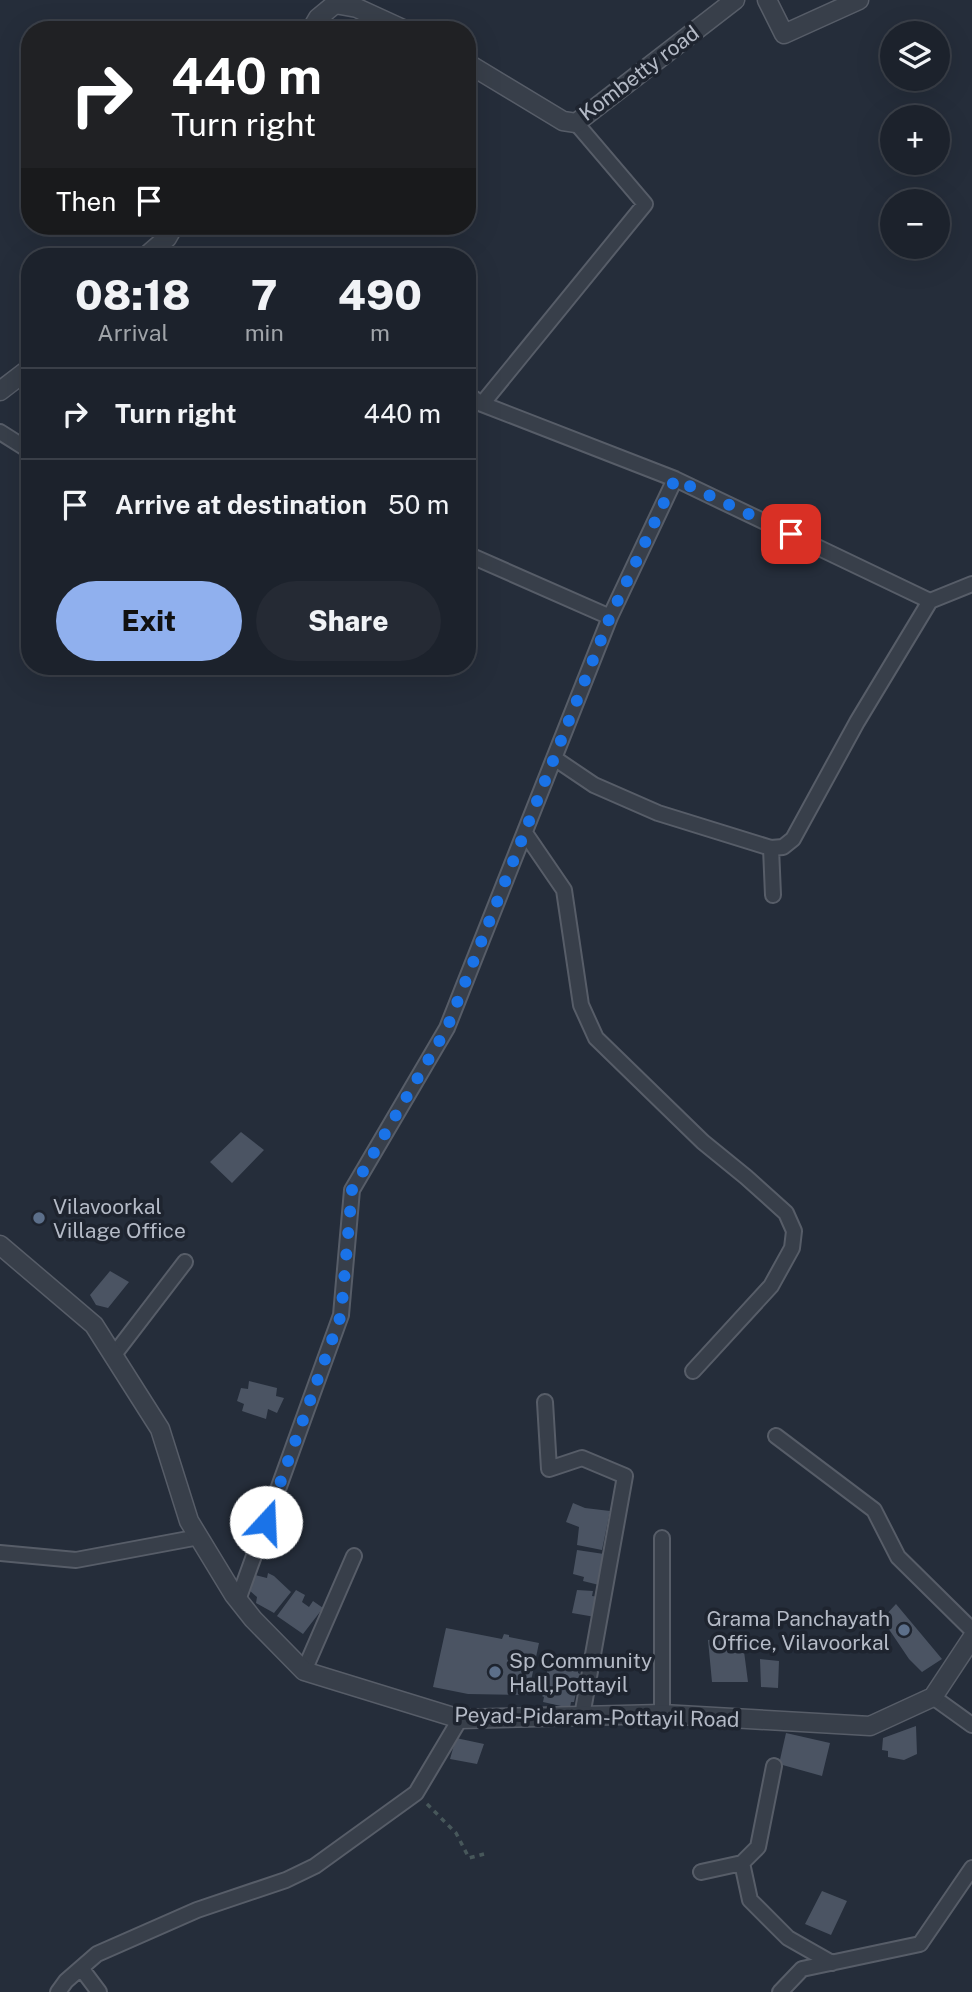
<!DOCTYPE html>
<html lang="en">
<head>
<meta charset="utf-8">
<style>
	body { margin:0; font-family:"Public Sans",sans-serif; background:#252a34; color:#f1f3f6; height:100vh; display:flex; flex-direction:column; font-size:26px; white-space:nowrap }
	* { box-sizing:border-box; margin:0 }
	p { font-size:23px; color:#a0a4a9 }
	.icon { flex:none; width:38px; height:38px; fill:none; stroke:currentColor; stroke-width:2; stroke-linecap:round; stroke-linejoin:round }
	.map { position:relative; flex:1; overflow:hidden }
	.details { position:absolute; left:21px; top:248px; width:455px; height:427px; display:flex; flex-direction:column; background:#1c222c; border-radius:28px; box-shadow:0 7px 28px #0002,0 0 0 2px #3a3f48 }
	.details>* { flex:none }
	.banner { position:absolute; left:21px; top:21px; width:455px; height:214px; border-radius:28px; box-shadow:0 7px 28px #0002,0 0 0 2px #3a3f48; background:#202124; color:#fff; overflow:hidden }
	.tools { position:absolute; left:880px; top:21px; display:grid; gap:14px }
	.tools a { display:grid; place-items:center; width:70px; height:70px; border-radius:50%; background:#1c222c; box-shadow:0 7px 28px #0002,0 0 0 2px #3a3f48; font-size:35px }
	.pin { position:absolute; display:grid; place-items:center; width:60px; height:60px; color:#fff; margin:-30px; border-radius:14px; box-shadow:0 4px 10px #0006 }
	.me { position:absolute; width:77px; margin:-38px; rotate:20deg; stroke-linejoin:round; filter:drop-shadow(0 0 5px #0008) }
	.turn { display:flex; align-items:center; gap:24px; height:147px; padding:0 35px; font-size:32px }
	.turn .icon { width:91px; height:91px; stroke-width:2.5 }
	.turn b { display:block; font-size:49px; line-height:60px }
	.then { display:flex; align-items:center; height:66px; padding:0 35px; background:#0003; gap:14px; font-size:26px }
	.eta { display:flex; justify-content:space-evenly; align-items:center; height:119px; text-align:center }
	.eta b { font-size:42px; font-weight:800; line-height:49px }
	.action { display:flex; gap:14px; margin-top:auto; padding:14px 35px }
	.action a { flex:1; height:80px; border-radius:42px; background:#90b0ee; color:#111; font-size:28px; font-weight:800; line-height:80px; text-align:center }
	.action a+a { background:#252a34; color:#f1f3f6 }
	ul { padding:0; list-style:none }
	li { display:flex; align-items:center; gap:21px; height:91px; padding:0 35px; border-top:2px solid #3a3f48 }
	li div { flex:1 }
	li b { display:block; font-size:26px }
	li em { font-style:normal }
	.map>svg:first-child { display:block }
	.building { fill:#4b5463 }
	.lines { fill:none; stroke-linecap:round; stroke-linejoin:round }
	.minor-casing { stroke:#575d68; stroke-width:18 }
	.tertiary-casing { stroke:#575d68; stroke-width:21 }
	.path { stroke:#47575a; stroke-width:3.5; stroke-dasharray:5 5; stroke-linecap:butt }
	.minor { stroke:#383f4a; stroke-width:14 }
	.tertiary { stroke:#383f4a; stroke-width:18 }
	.route { stroke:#1a73e8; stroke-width:12; stroke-dasharray:0 21.6 }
	.service-dot { fill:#5c6f8a; stroke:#1e242f; stroke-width:2.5 }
	.labels { text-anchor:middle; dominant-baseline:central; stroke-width:7; stroke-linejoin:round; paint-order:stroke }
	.street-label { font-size:21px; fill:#b4bac6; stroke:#1e242f }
	.poi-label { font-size:21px; fill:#b4bac6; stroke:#1e242f; text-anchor:start }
</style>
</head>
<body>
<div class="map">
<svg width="972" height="1992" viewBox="0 0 972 1992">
	<rect width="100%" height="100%" fill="#252d3a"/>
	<path class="building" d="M241 1132 264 1150 232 1183 210 1162Z
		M110 1271 129 1282 108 1308 96 1305 90 1295Z
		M249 1381 277 1388 276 1396 284 1398 277 1413 268 1409 266 1419 242 1411 244 1404 237 1401 241 1388 248 1389Z
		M573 1503 585 1508 610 1511 602 1550 577 1545 579 1527 566 1522Z
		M577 1550 604 1554 599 1585 583 1581 584 1577 573 1574Z
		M268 1573 274 1576 291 1592 274 1613 256 1603 257 1597 249 1590 255 1575 267 1578Z
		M296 1590 305 1595 302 1602 309 1607 313 1601 323 1608 303 1634 277 1616Z
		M577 1590 593 1591 592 1596 599 1597 595 1617 572 1613Z
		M896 1604 942 1659 922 1672 909 1659 882 1619Z
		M446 1628 502 1639 504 1634 509 1635V1637L539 1643 528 1695 468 1694 433 1687Z
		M742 1636 748 1682H712L708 1640Z
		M760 1659 779 1661 778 1688 761 1687Z
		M549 1662 578 1668V1673L580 1674 574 1702H571L570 1708 543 1702 544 1697 542 1696Z
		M916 1726 917 1754 904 1760 888 1757V1751L882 1750 883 1738Z
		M786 1733 830 1743 822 1776 779 1764Z
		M456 1738 484 1744 477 1764 450 1759Z
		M822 1891 847 1901 831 1935 805 1924Z"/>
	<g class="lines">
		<g class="minor-casing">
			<path id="minor" d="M482 404 645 204 576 123
				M0 432 30 451
				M675 479 930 601
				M467 554 610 617
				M554 758 594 785 658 813 771 848 783 847 793 839 857 722 930 601 972 584
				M525 833 564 890 581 1005 596 1038 703 1142 746 1177 786 1213 794 1231 792 1248 771 1286 693 1371
				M771 848 773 895
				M113 1356 185 1262
				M545 1402 549 1469 582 1458 625 1476 582 1716
				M776 1436 874 1510 898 1557 972 1630
				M0 1553 76 1560 199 1537
				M238 1600 341 1315 352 1190 447 1028 610 617 675 479 482 404 467 394
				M304 1671 354 1556
				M933 1697 972 1725
				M662 1714V1538
				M742 1863 750 1900 788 1938 832 1963
				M701 1872 742 1863 758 1847 774 1766
				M81 1968 99 1992
				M58 1992 66 1981 97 1954 197 1910 286 1880 315 1866 416 1793 460 1719
				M780 1992 802 1969 920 1944 972 1868"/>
		</g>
		<g class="tertiary-casing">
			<path id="tertiary" d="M767 0 784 34 859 0
				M311 30 318 18 335 4 357 8 405 30
				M467 63 563 121 576 123 735 0
				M145 257 167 238 174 226
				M0 391 30 368
				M0 1245 94 1325 160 1429 189 1521 234 1595 253 1619 304 1671 460 1719 662 1714 870 1726 933 1697 972 1638"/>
		</g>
		<path class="path" d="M427 1804 456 1833 469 1858 484 1854"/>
		<use href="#minor" class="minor"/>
		<use href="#tertiary" class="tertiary"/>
	</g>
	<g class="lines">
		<path class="route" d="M266 1522 341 1315 352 1190 447 1028 610 617 675 479 791 534"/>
	</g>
	<g class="service-dot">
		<circle cx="39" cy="1218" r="7"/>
		<circle cx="904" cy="1630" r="7"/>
		<circle cx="495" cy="1672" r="7"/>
	</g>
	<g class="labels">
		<g class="street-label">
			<text transform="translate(639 73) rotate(-37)">Kombetty road</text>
			<text transform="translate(597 1717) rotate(1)">Peyad-Pidaram-Pottayil Road</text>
		</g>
		<g class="poi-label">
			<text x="53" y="1206">Vilavoorkal<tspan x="53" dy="24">Village Office</tspan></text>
			<text x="890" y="1618" text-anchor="end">Grama Panchayath<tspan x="890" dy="24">Office, Vilavoorkal</tspan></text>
			<text x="509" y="1660">Sp Community<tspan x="509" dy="24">Hall,Pottayil</tspan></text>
		</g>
	</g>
</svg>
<div class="tools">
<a><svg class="icon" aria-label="layers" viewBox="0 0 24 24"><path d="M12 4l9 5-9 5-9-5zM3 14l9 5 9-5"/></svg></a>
<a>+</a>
<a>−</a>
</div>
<div class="pin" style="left:791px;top:534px;background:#d93025"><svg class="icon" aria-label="arrive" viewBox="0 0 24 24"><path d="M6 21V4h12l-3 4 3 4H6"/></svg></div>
<svg class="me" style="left:266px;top:1522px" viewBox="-20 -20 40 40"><circle r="19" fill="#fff"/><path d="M0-13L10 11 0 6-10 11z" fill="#1a73e8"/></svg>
<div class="banner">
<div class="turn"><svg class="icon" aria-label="right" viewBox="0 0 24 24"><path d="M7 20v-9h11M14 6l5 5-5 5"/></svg><div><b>440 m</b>Turn right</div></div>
<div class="then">Then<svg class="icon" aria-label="arrive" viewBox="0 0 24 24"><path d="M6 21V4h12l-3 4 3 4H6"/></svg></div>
</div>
<section class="details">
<div class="eta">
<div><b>08:18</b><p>Arrival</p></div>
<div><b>7</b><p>min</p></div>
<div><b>490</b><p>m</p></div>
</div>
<ul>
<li><svg class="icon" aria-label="right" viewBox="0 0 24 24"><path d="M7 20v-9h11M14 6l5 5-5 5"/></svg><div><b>Turn right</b></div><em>440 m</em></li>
<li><svg class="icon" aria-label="arrive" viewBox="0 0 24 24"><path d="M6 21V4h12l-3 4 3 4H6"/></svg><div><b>Arrive at destination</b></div><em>50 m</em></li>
</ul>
<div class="action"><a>Exit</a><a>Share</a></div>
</section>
</div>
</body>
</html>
